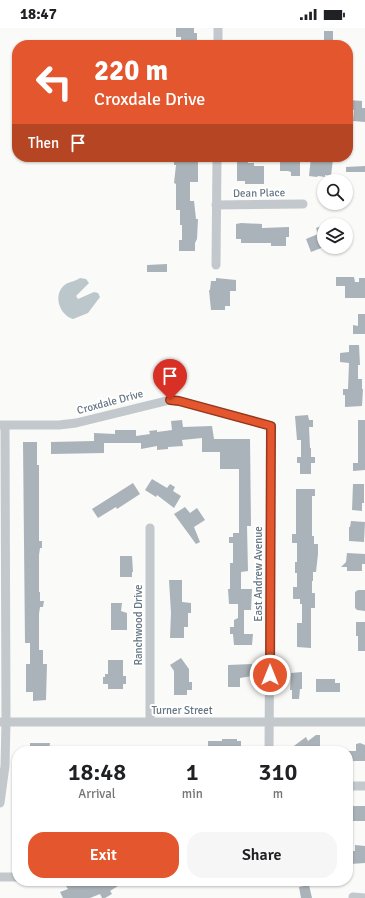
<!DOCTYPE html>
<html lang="en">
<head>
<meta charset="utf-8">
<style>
	body { margin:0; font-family:Signika,sans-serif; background:#f6f6f6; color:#202124; height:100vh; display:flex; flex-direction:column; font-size:15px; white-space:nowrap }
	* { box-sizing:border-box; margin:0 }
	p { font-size:13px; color:#757577 }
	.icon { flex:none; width:22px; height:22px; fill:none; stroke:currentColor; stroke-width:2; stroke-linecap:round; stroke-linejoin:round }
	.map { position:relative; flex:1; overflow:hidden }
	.drawer { position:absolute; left:12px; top:718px; width:341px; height:140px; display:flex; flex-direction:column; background:#fff; border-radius:16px; box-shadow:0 1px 3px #0004 }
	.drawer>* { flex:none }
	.banner { position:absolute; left:12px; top:12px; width:341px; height:122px; border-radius:16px; box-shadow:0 1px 3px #0004; background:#e4572e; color:#fff; overflow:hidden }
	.tools { position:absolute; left:317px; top:146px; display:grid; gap:8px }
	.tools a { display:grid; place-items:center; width:36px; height:36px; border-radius:50%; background:#fff; box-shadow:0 1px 3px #0004; font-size:20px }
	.pin { position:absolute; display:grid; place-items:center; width:34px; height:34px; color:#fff; margin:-41px -17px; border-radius:50% 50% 50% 0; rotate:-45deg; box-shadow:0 0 4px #0007 }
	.pin .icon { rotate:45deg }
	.me { position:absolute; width:44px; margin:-22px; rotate:0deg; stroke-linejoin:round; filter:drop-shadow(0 0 3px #0008) }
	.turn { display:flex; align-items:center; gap:14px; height:84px; padding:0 16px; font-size:18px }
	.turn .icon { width:52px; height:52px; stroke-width:2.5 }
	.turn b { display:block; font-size:28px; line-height:34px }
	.then { display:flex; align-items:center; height:38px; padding:0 16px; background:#0003; gap:8px; font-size:15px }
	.eta { display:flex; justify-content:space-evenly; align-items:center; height:68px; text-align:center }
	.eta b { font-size:24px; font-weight:600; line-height:28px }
	.primary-button { display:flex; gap:8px; margin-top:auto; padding:8px 16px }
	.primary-button a { flex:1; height:46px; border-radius:16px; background:#e4572e; color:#fff; font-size:16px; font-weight:600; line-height:46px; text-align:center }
	.primary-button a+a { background:#f6f6f6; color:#202124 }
	.status { display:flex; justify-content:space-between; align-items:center; height:28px; padding:0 20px; background:#fff; direction:ltr }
	.status svg { height:11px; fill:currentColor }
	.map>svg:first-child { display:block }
	.water { fill:#bbc7cb }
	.building { fill:#aab3b9 }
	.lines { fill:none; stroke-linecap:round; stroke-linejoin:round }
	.minor { stroke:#c3c8cc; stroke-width:9 }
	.route-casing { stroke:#94391e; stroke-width:10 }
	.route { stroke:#e4572e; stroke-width:7 }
	.labels { text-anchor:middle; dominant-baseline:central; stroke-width:4; stroke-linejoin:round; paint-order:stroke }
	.street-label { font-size:11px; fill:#657683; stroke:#fff }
</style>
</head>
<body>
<div class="status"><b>18:47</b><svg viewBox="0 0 49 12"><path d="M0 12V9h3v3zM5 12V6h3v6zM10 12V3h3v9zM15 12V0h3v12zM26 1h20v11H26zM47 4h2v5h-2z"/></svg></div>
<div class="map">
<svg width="365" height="870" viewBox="0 0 365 870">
	<rect width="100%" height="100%" fill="#fafaf8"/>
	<path class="water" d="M80 250 86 251 89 255 76 268 78 271 94 264 98 265 100 269 88 285 73 291C59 287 52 265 66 256 69 254 76 253 80 250Z"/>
	<path class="building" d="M176 0H194V5H197V17H181V9H176Z
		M324 3H333V12H324Z
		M349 72 362 73V80H365V94L353 93 354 82 349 81Z
		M174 129H198V154H190V173H194L196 191H198L197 211 195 215V223H179V212H182V197H180V182H176V156L174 155 176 137H174Z
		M280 129H300V148H291V144L288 143H280Z
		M311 129 333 131 331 148 325 147V149L318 148 317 149 309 148Z
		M237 130H248V135H254V138H264V156H245V153H237Z
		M365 138V144H346V139Z
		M241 195 262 196V200L289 199V209H286V218H271V215H241V211H236V196Z
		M324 197V219L311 224 306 211 318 206 316 200Z
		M167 236V244H147V237Z
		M336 249H354L355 254H359V250H365V270H345V258H336Z
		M216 250 236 252V263H230V278H225V282H211L209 262H210L211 253H216Z
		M358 286H365V306H353V297L358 298Z
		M349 317H359L360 337H358V351H362V361H363L362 378 345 379V367H343V361H348L349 335 340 334V325L349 324Z
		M308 387 309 392H313V399H309L310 420H311V429H315V435H311V446H300V435H297V429H301V412H297L295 388Z
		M182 392 183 399 212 398 214 411H250L251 498H247L248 543 241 544V561H252L251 582H244V606H253L252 617H234L233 606H230V599H234V592L238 590V576H229L228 561H230V535H233V515H229V509H233V505H239V441H220V424H202V410L182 412 183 418 168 419V421L157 422V418L141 421V415H104V425L51 426V414L94 413V405L115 406V402H136V408L150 406 149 403 157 402V404L172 402 171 393Z
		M358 392H365V442L353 443V435H358Z
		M23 414H37V437H39V513H42V520H40L39 527V564H40V573H44L43 579H40L39 586V622H43V636H47L46 672 33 673V664H26V636H30V615H25Z
		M152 451 167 460 170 456 175 459 173 463 181 468 174 480 157 467 156 469 145 462Z
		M133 455 140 466 117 481 116 479 98 490 92 481Z
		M353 456H364V475H362V483L352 482Z
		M296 461H315V468H312V508H314V516H318V526L316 544H313V553H312V565H315V580H311V620L297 619V595H302V576H300V571H293V559H297V545H295V534H297V515H292V506H296Z
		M185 479 190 485 197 480 205 492 194 499 200 514 196 516 174 486Z
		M351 493 365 494 364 514 349 513V499H350Z
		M347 525 365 526V536H362V543H347V539H341L346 534Z
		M120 528H132L133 544H132V549H120Z
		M169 552H182V574L191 575V585H188V599H184V610H170L171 585Z
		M358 562H365V583L357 582 355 580V564Z
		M111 575H122L121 583 127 585V602H111Z
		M356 594H365V623H358V608H356Z
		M181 630 189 641V654H192V662H187V667H174V643L170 637Z
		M108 632H123V648H126V656H123V661H108V656H103V649H105V646H108Z
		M252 636V648L240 650V659H228V637Z
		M302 644V661H300L299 671H292V662H290L291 645Z
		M316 651H335V655H340V664H316Z
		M316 707H320V723H287L306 709 308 713Z
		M222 711H237V713H241V723H208V713H222Z
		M30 715H50L49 723H30Z
		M360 715 365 717V733H348V723H356V716Z
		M348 778H365V793H348Z
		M355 817 365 818V835L350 836 351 823H355Z
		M84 853H126L110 863 112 866 105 870H102L100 866 90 870H63L60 864 68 861 66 858Z
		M309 857 312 870H301L299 859Z"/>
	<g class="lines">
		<path class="minor" d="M218 17V0
			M216 177 303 176
			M216 237 217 129
			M0 397H59L76 395 170 372 179 373 271 398 269 723
			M150 500V694
			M0 694H365
			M348 758H365
			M0 775 5 738 6 694 5 397
			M0 849H17
			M353 869 365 870"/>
	</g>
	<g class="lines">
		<g class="route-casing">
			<path id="route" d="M170 372 179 373 271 398 270 647"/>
		</g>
		<use href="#route" class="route"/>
	</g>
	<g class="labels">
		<g class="street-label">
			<text transform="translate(259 165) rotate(-1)">Dean Place</text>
			<text transform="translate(110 374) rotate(-15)">Croxdale Drive</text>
			<text transform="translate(258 546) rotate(-90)">East Andrew Avenue</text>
			<text transform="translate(138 597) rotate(-90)">Ranchwood Drive</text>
			<text x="182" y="682">Turner Street</text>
		</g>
	</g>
</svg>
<div class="tools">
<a><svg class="icon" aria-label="search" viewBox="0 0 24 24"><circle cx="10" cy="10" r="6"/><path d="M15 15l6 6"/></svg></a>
<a><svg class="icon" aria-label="layers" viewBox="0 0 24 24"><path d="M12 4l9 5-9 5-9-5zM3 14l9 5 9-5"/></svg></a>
</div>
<div class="pin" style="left:170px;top:372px;background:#d93025"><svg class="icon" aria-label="arrive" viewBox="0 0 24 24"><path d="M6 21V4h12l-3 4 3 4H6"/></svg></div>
<svg class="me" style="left:270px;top:647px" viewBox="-20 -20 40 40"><circle r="17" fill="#e4572e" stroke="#fff" stroke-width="3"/><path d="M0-11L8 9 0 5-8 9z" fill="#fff"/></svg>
<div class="banner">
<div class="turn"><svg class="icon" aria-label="left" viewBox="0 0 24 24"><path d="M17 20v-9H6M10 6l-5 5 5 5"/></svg><div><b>220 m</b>Croxdale Drive</div></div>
<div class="then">Then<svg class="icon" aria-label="arrive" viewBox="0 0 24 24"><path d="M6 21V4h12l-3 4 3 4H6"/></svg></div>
</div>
<section class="drawer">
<div class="eta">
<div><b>18:48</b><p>Arrival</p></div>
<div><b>1</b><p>min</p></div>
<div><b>310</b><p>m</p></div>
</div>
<div class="primary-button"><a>Exit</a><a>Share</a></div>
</section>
</div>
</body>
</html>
